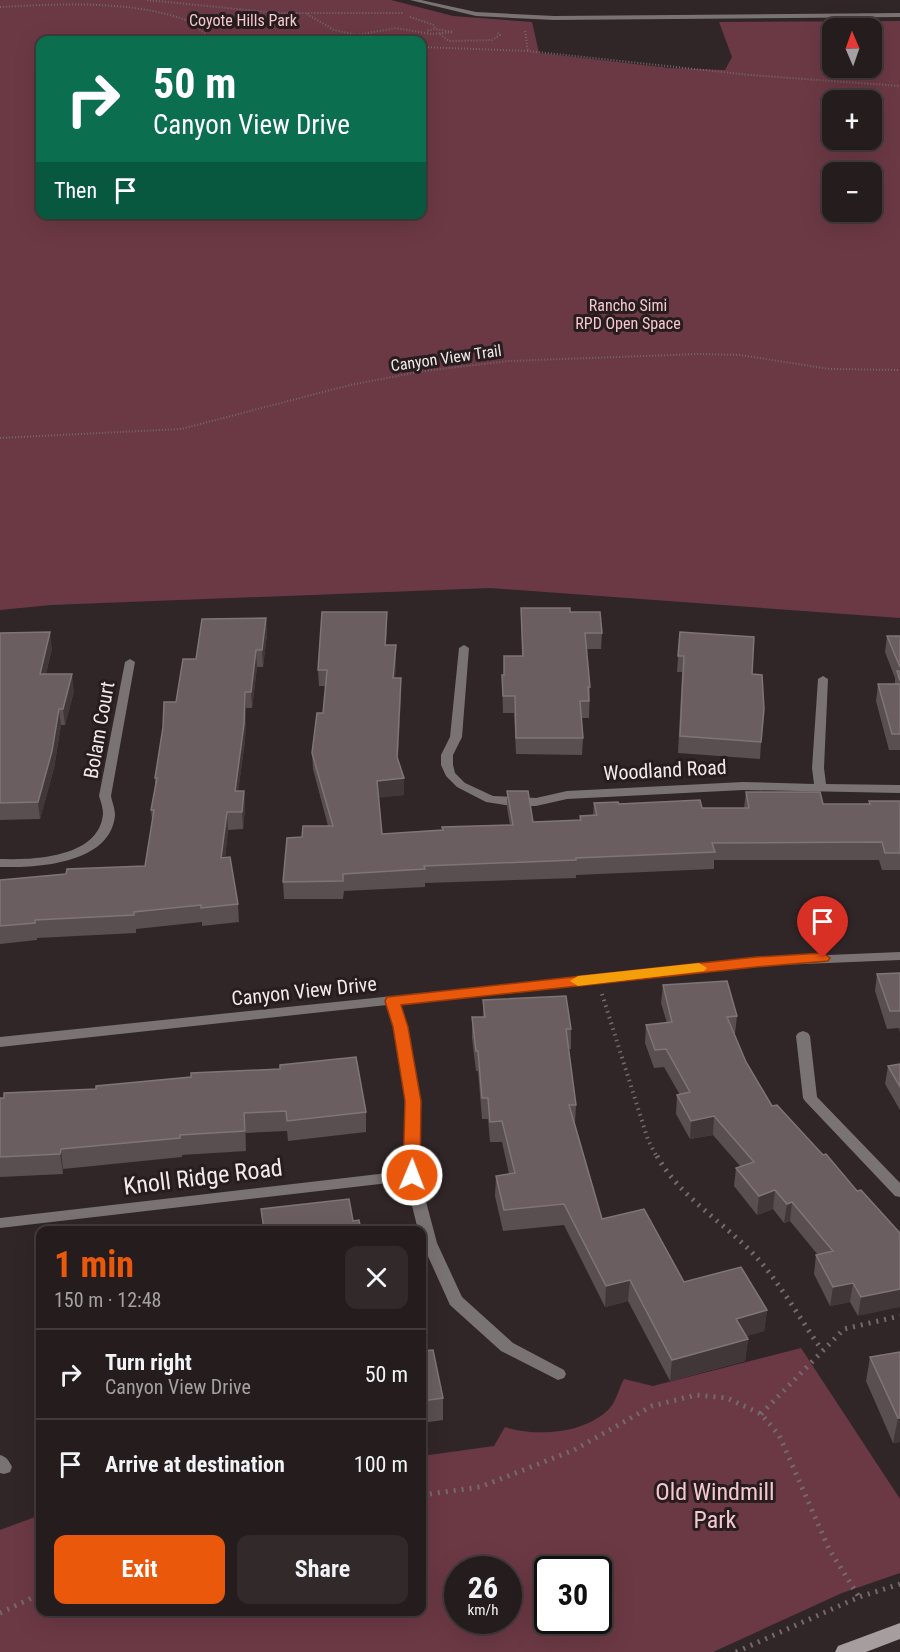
<!DOCTYPE html>
<html lang="en">
<head>
<meta charset="utf-8">
<style>
	body { margin:0; font-family:"Roboto Condensed",sans-serif; background:#31292a; color:#f1f3f6; height:100vh; display:flex; flex-direction:column; font-size:22px; white-space:nowrap }
	* { box-sizing:border-box; margin:0 }
	p { font-size:20px; color:#a3a1a4 }
	.icon { flex:none; width:33px; height:33px; fill:none; stroke:currentColor; stroke-width:2; stroke-linecap:round; stroke-linejoin:round }
	.map { position:relative; flex:1; overflow:hidden }
	.side { position:absolute; left:36px; top:1226px; width:390px; height:390px; display:flex; flex-direction:column; background:#251c1d; border-radius:12px; box-shadow:0 6px 24px #0002,0 0 0 2px #423a3b }
	.side>* { flex:none }
	.guide { position:absolute; left:36px; top:36px; width:390px; height:183px; border-radius:12px; box-shadow:0 6px 24px #0002,0 0 0 2px #423a3b; background:#0b6e4f; color:#fff; overflow:hidden }
	.needle { width:39px; rotate:358deg }
	.controls { position:absolute; left:822px; top:18px; display:grid; gap:12px }
	.controls a { display:grid; place-items:center; width:60px; height:60px; border-radius:12px; background:#251c1d; box-shadow:0 6px 24px #0002,0 0 0 2px #423a3b; font-size:30px }
	.speed { position:absolute; left:444px; top:1556px; display:flex; gap:12px; font-size:30px; font-weight:700; text-align:center }
	.speed>* { display:grid; place-content:center; width:78px; height:78px; border-radius:50%; background:#251c1d; box-shadow:0 6px 24px #0002,0 0 0 2px #423a3b; line-height:1 }
	.speed small { font-size:15px; font-weight:400 }
	.speed .limit { border:3px solid #111; border-radius:9px; background:#fff; color:#111 }
	.pin { position:absolute; display:grid; place-items:center; width:51px; height:51px; color:#fff; margin:-62px -26px; border-radius:50% 50% 50% 0; rotate:-45deg; box-shadow:0 0 6px #0007 }
	.pin .icon { rotate:45deg }
	.me { position:absolute; width:66px; margin:-33px; rotate:1deg; stroke-linejoin:round; filter:drop-shadow(0 0 4px #0008) }
	.turn { display:flex; align-items:center; gap:21px; height:126px; padding:0 18px; font-size:27px }
	.turn .icon { width:78px; height:78px; stroke-width:2.5 }
	.turn b { display:block; font-size:42px; line-height:51px }
	.then { display:flex; align-items:center; height:57px; padding:0 18px; background:#0003; gap:12px; font-size:22px }
	.round { display:grid; place-items:center; flex:none; width:63px; height:63px; border-radius:12px; background:#31292a }
	.summary { display:flex; align-items:center; justify-content:space-between; height:102px; padding:0 18px }
	h1 { font-size:36px; font-weight:700; line-height:45px; color:#ea580c }
	.action { display:flex; gap:12px; margin-top:auto; padding:12px 18px }
	.action a { flex:1; height:69px; border-radius:12px; background:#ea580c; color:#fff; font-size:24px; font-weight:700; line-height:69px; text-align:center }
	.action a+a { background:#31292a; color:#f1f3f6 }
	ul { padding:0; list-style:none }
	li { display:flex; align-items:center; gap:18px; height:90px; padding:0 18px; border-top:2px solid #423a3b }
	li div { flex:1 }
	li b { display:block; font-size:22px }
	li em { font-style:normal }
	.map>svg:first-child { display:block }
	.green { fill:#6b3944; fill-rule:evenodd }
	.lines { fill:none; stroke-linecap:round; stroke-linejoin:round }
	.path-far2 { stroke:#746a6b; stroke-width:2; stroke-dasharray:1 2; stroke-linecap:butt }
	.path-far1 { stroke:#746a6b; stroke-width:4; stroke-dasharray:1.5 4.5; stroke-linecap:butt }
	.path { stroke:#746a6b; stroke-width:5; stroke-dasharray:2 6; stroke-linecap:butt }
	.minor { fill:#797374; fill-rule:evenodd }
	.secondary { fill:#a69d9e; fill-rule:evenodd }
	.wall { fill:#594e50 }
	.shaded-wall { fill:#423738 }
	.building { fill:#6a5e60; stroke:#7f7476; stroke-width:1.5 }
	.route { fill:#ea580c; stroke:#983908; stroke-width:1.5 }
	.slow { fill:#f59e0b }
	.labels { text-anchor:middle; dominant-baseline:central; stroke-width:6; stroke-linejoin:round; paint-order:stroke }
	.far-park-label { font-size:16px; fill:#f5c7cf; stroke:#271c1e }
	.far-street-label { font-size:16px; fill:#f1e9ea; stroke:#271c1e }
	.street-label { font-size:20px; fill:#f1e9ea; stroke:#271c1e }
	.near-street-label { font-size:24px; fill:#f1e9ea; stroke:#271c1e }
	.near-park-label { font-size:24px; fill:#f5c7cf; stroke:#271c1e }
</style>
</head>
<body>
<div class="map">
<svg width="900" height="1652" viewBox="0 0 900 1652">
	<rect width="100%" height="100%" fill="#312627"/>
	<path class="green" d="M0 0H391L453 16 532 22 539 53 670 68 725 70 732 57 719 22 900 21V618L490 588 51 605 0 610ZM832 28H872V68H832ZM40 40H422V214H40ZM872 100V140H832V100ZM872 172V212H832V172Z
		M801 1348 900 1499V1573L842 1593 713 1652H0V1530L35 1517 40 1512V1611H422V1456L494 1446 505 1427C537 1437 584 1434 609 1409 616 1402 619 1388 624 1379L653 1386ZM458 1569H508V1620H458ZM548 1569H598V1620H548Z"/>
	<g class="lines">
		<path class="path-far2" d="M147 0 277 13H404
			M0 7C59 4 127 0 183 19 194 23 203 33 213 40
			M307 14 334 30 357 35 396 28 431 34 453 32 435 29 426 31
			M410 17 434 25 435 29
			M525 31 528 51
			M440 34 449 41 492 40 500 35 496 32
			M422 47 528 51 750 75 900 86
			M0 438 181 429 350 385 424 371 509 361 698 354 740 355 830 369 900 370"/>
		<path class="path-far1" d="M602 994 648 1140 657 1157"/>
		<path class="path" d="M657 1156C680 1198 727 1224 759 1260 781 1285 802 1322 822 1350
			M761 1414 844 1329 900 1316
			M422 1495 480 1487 574 1450 652 1406 696 1395 727 1398 761 1414 779 1435 829 1549 859 1597
			M0 1613 40 1594
			M736 1652 859 1597 900 1584"/>
		<path class="minor" d="M410 0H421L476 12 554 16 900 13V17L554 20 476 16Z
			M464 645 469 648 462 737 453 755V765L455 773 465 783 493 796 536 798 567 791 743 782 814 784 812 768 818 679 823 676 828 679 824 768 826 784 900 785V793L743 790 567 799 536 806H511L486 802 457 787 446 776 441 765V755L450 737 459 648Z
			M130 659 135 662 111 796C112 802 115 808 115 815 111 864 37 868 0 867V859C33 860 99 858 103 814 103 808 101 802 99 796L125 662Z
			M900 952V960L756 966 400 1004 408 1027 420 1101 419 1175 437 1243 462 1297 513 1343 564 1370 566 1374 564 1378 558 1380 501 1351 450 1305 422 1243V1230H418L406 1181 0 1228V1218L405 1171 406 1101 394 1027 387 1005 0 1047V1037L756 958Z
			M803 1031 808 1033 810 1036 817 1097 900 1183V1197L895 1196 805 1101 803 1098 796 1036 798 1033Z
			M0 1455C7 1457 9 1461 12 1467L10 1472 4 1474 0 1473Z"/>
		<path class="secondary" d="M900 1623V1639L866 1652H835L838 1646Z"/>
	</g>
	<path class="wall" d="M521 608 570 612 602 633 601 649H586L590 687 589 718H581L583 738 582 755 516 754 514 713H503L502 675H504V656H522Z
		M266 618 267 634 263 667H257L252 708H246L245 741 238 791H244L245 808 243 829 228 830 225 858 238 904 239 922 202 926V922L136 929V933L37 938V940L0 944V880L145 866 152 821 151 810 155 786V778L176 702 196 659Z
		M387 628 386 645 396 661 395 678H401V694L398 759 404 778V795L379 797 382 834 510 825 507 808V791L533 822 579 821 580 816H593L594 803 702 808H744L746 792 823 804H869V801H900V870H882L879 860H714V869L576 875V878L425 883V887L344 891 343 899H284L283 882 302 837 328 826 313 769 312 753 323 713 326 686H319L318 670Z
		M680 632 752 674 761 742 760 759 678 753 682 672H677Z
		M0 633 52 648 46 674 74 691 65 725H61L54 768 40 819 0 820Z
		M887 636H900V750H889L876 701 878 684H895V678L885 652Z
		M900 973V1033L899 1028 887 1029 875 991 877 974Z
		M663 985 737 1016 735 1034V1035L746 1062 772 1106 900 1233 858 1316 850 1302 830 1306 814 1274 816 1255H818L790 1221 784 1223 773 1209 757 1215 734 1186 736 1168 740 1166 713 1135 690 1139 676 1114 677 1095H680L664 1067 654 1068 645 1043 646 1025 667 1023 661 1003Z
		M483 1000 571 1029V1049H568L576 1105 575 1123 602 1219 684 1282 767 1310 764 1331 746 1336 748 1339 745 1361 670 1381 628 1301 605 1307 564 1225 503 1231 495 1196 496 1176 509 1174 502 1142H490L488 1119H482L478 1071H476L472 1038V1017H483Z
		M900 1064V1110L885 1084 888 1066Z
		M96 1089 366 1112V1132L288 1141 287 1131 246 1133V1151L182 1155V1157L63 1169V1174L0 1177V1098Z
		M422 1351 443 1398V1420L422 1423Z
		M900 1352V1442L893 1443 866 1381 870 1357Z"/>
	<path class="shaded-wall" d="M387 612V628L385 661V645Z
		M266 618 267 634 263 667 262 650Z
		M50 632 52 648 42 691 40 674Z
		M396 645V661L394 694 393 678Z
		M256 650 257 667 252 708 251 692Z
		M72 674 74 691 65 725 63 709Z
		M401 678V694L397 773V757Z
		M245 692 246 708 245 741 236 809 235 791Z
		M59 709 61 725 54 768 40 819 38 802Z
		M404 778V795L378 798 377 781Z
		M244 791 245 808 243 829 242 812Z
		M227 812 228 830 223 876 221 858Z
		M244 1113 246 1133V1151L245 1131Z
		M714 1116 713 1135 690 1139 691 1121Z
		M61 1149 63 1169V1174L60 1154Z
		M775 1190 773 1209 757 1215 759 1196Z
		M792 1202 790 1221 784 1223 787 1204Z
		M630 1280 628 1301 605 1307 606 1286Z
		M853 1283 850 1302 830 1306 833 1287Z
		M900 1289V1307L858 1316 861 1297Z
		M767 1310 764 1331 733 1340 736 1319Z
		M748 1339 745 1361 670 1381 672 1360Z
		M898 1418H900V1442L893 1443Z"/>
	<path class="building" d="M521 608H570V612H600L602 633H585L590 687H588L589 701H580L583 738H516L515 696H503L502 675H504V656H523Z
		M322 612H387L385 645H396L393 678H401L397 757 404 778 377 781 382 834 443 830 442 827 513 825 507 791H528L533 822 581 820 580 816 597 815 594 803 618 802 619 804 700 800 702 808H749L746 792H820L823 804H870L869 801H900V853H885L882 842 712 843 715 852 576 858V860L424 866 425 869 343 874V881L283 882 287 838 302 837 303 826H333L312 753 317 713H323L327 670H318Z
		M266 618 262 650H256L251 692H245L244 724 235 791H244L242 812H227L221 858 230 857 238 904 201 908V905L134 912V915L35 920V923L0 926V880L66 874 67 869 145 866 154 810H151L157 778H155L163 727 164 702H176L183 659H196L202 619Z
		M50 632 40 674H72L63 709H59L52 751 38 802 0 803V633Z
		M680 632 754 637 752 674 762 675 764 709 761 742 680 736 684 656H678Z
		M887 636H900V667Z
		M897 671H900V681Z
		M878 684H900V734H892Z
		M900 973V1011H890L877 974Z
		M727 981 737 1016 727 1017 746 1062 772 1106 777 1105 823 1155 826 1154 857 1191 861 1190 900 1233V1289L861 1297 853 1283 833 1287 816 1255 833 1251 792 1202 787 1204 775 1190 759 1196 736 1168 754 1162 714 1116 691 1121 677 1095 690 1092 666 1049 655 1050 646 1025 672 1022 663 985Z
		M566 996 571 1029H566L576 1105H569L602 1219 644 1209 684 1282 741 1267 767 1310 736 1319 748 1339 672 1360 630 1280 606 1286 564 1204 504 1210 496 1176 515 1173 502 1121 490 1122 488 1098H482L478 1051H476L472 1017H485L483 1000Z
		M356 1057 366 1112 287 1121 286 1111 244 1113 245 1131 180 1135V1138L61 1149 60 1154 0 1157V1098H4V1093L96 1089V1086L191 1077V1073L280 1069V1065Z
		M900 1064V1087L888 1066Z
		M349 1199 353 1221 359 1220 361 1230H264L261 1209Z
		M123 1228V1230H105Z
		M433 1350 443 1398 422 1401V1351Z
		M900 1352V1418H898L870 1357Z"/>
	<path class="route" d="M823 953 830 958 828 961 756 967 401 1005 408 1027 421 1101 420 1175 417 1179H406L403 1175 405 1101 393 1027 385 1001 387 997 756 957Z"/>
	<path class="slow" d="M699 963 707 968 704 971 578 986 570 981 578 976Z"/>
	<g class="labels">
		<g class="far-park-label">
			<text x="243" y="20">Coyote Hills Park</text>
			<text x="628" y="305">Rancho Simi<tspan x="628" dy="18">RPD Open Space</tspan></text>
		</g>
		<g class="far-street-label">
			<text transform="translate(446 358) rotate(-8)">Canyon View Trail</text>
		</g>
		<g class="street-label">
			<text transform="translate(99 730) rotate(-80)">Bolam Court</text>
			<text transform="translate(665 770) rotate(-3)">Woodland Road</text>
			<text transform="translate(304 991) rotate(-6)">Canyon View Drive</text>
		</g>
		<g class="near-street-label">
			<text transform="translate(203 1177) rotate(-7)">Knoll Ridge Road</text>
		</g>
		<g class="near-park-label">
			<text x="715" y="1492">Old Windmill<tspan x="715" dy="28">Park</tspan></text>
		</g>
	</g>
</svg>
<div class="controls">
<a><svg class="needle" viewBox="-14 -14 28 28"><path d="M0-13l5 13h-10z" fill="#e53935"/><path d="M0 13l5-13h-10z" fill="#a3a1a4"/></svg></a>
<a>+</a>
<a>−</a>
</div>
<div class="speed"><div>26<small>km/h</small></div><div class="limit">30</div></div>
<div class="pin" style="left:823px;top:958px;background:#d93025"><svg class="icon" aria-label="arrive" viewBox="0 0 24 24"><path d="M6 21V4h12l-3 4 3 4H6"/></svg></div>
<svg class="me" style="left:412px;top:1175px" viewBox="-20 -20 40 40"><circle r="17" fill="#ea580c" stroke="#fff" stroke-width="3"/><path d="M0-11L8 9 0 5-8 9z" fill="#fff"/></svg>
<div class="guide">
<div class="turn"><svg class="icon" aria-label="right" viewBox="0 0 24 24"><path d="M7 20v-9h11M14 6l5 5-5 5"/></svg><div><b>50 m</b>Canyon View Drive</div></div>
<div class="then">Then<svg class="icon" aria-label="arrive" viewBox="0 0 24 24"><path d="M6 21V4h12l-3 4 3 4H6"/></svg></div>
</div>
<section class="side">
<div class="summary"><div><h1>1 min</h1><p>150 m · 12:48</p></div><a class="round"><svg class="icon" aria-label="close" viewBox="0 0 24 24"><path d="M6 6l12 12M18 6L6 18"/></svg></a></div>
<ul>
<li><svg class="icon" aria-label="right" viewBox="0 0 24 24"><path d="M7 20v-9h11M14 6l5 5-5 5"/></svg><div><b>Turn right</b><p>Canyon View Drive</p></div><em>50 m</em></li>
<li><svg class="icon" aria-label="arrive" viewBox="0 0 24 24"><path d="M6 21V4h12l-3 4 3 4H6"/></svg><div><b>Arrive at destination</b></div><em>100 m</em></li>
</ul>
<div class="action"><a>Exit</a><a>Share</a></div>
</section>
</div>
</body>
</html>
